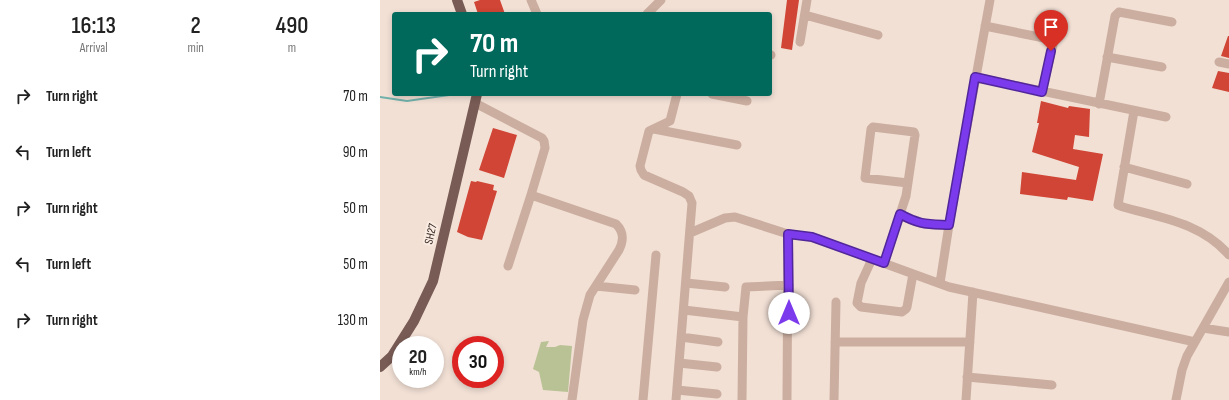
<!DOCTYPE html>
<html lang="en">
<head>
<meta charset="utf-8">
<style>
	body { margin:0; font-family:"Sofia Sans Condensed",sans-serif; background:#f6f6f6; color:#222; height:100vh; display:flex; flex-direction:column; font-size:15px; white-space:nowrap }
	* { box-sizing:border-box; margin:0 }
	p { font-size:13px; color:#767676 }
	.icon { flex:none; width:22px; height:22px; fill:none; stroke:currentColor; stroke-width:2; stroke-linecap:round; stroke-linejoin:round }
	.map { position:relative; flex:1; overflow:hidden }
	.sheet { display:flex; flex-direction:column; background:#fff; width:380px }
	.sheet>* { flex:none }
	.banner { position:absolute; left:12px; top:12px; width:380px; height:84px; border-radius:4px; box-shadow:0 2px 6px #0003; background:#00695c; color:#fff; overflow:hidden }
	.speed { position:absolute; left:12px; top:336px; display:flex; gap:8px; font-size:20px; font-weight:700; text-align:center }
	.speed>* { display:grid; place-content:center; width:52px; height:52px; border-radius:50%; background:#fff; box-shadow:0 2px 6px #0003; line-height:1 }
	.speed small { font-size:10px; font-weight:400 }
	.speed .limit { border:6px solid #d22; background:#fff; color:#111 }
	.pin { position:absolute; display:grid; place-items:center; width:34px; height:34px; color:#fff; margin:-41px -17px; border-radius:50% 50% 50% 0; rotate:-45deg; box-shadow:0 0 4px #0007 }
	.pin .icon { rotate:45deg }
	.me { position:absolute; width:44px; margin:-22px; rotate:0deg; stroke-linejoin:round; filter:drop-shadow(0 0 3px #0008) }
	.turn { display:flex; align-items:center; gap:14px; height:84px; padding:0 12px; font-size:18px }
	.turn .icon { width:52px; height:52px; stroke-width:2.5 }
	.turn b { display:block; font-size:28px; line-height:34px }
	.eta { display:flex; justify-content:space-evenly; align-items:center; height:68px; text-align:center }
	.eta b { font-size:24px; font-weight:600; line-height:28px }
	ul { padding:0; list-style:none }
	li { display:flex; align-items:center; gap:12px; height:56px; padding:0 12px }
	li div { flex:1 }
	li b { display:block; font-size:15px }
	li em { font-style:normal }
	main { display:flex; flex:1; min-height:0 }
	.map>svg:first-child { display:block }
	.green { fill:#b9c294 }
	.lines { fill:none; stroke-linecap:round; stroke-linejoin:round }
	.stream { stroke:#72b1ab; stroke-width:2 }
	.building { fill:#d04535 }
	.minor { stroke:#cbaea0; stroke-width:9 }
	.major { stroke:#785b54; stroke-width:10 }
	.route-casing { stroke:#51269a; stroke-width:10 }
	.route { stroke:#7c3aed; stroke-width:7 }
	.labels { text-anchor:middle; dominant-baseline:central; stroke-width:4; stroke-linejoin:round; paint-order:stroke }
	.street-label { font-size:12px; fill:#342724; stroke:#faebe1 }
</style>
</head>
<body>
<main>
<section class="sheet">
<div class="eta">
<div><b>16:13</b><p>Arrival</p></div>
<div><b>2</b><p>min</p></div>
<div><b>490</b><p>m</p></div>
</div>
<ul>
<li><svg class="icon" aria-label="right" viewBox="0 0 24 24"><path d="M7 20v-9h11M14 6l5 5-5 5"/></svg><div><b>Turn right</b></div><em>70 m</em></li>
<li><svg class="icon" aria-label="left" viewBox="0 0 24 24"><path d="M17 20v-9H6M10 6l-5 5 5 5"/></svg><div><b>Turn left</b></div><em>90 m</em></li>
<li><svg class="icon" aria-label="right" viewBox="0 0 24 24"><path d="M7 20v-9h11M14 6l5 5-5 5"/></svg><div><b>Turn right</b></div><em>50 m</em></li>
<li><svg class="icon" aria-label="left" viewBox="0 0 24 24"><path d="M17 20v-9H6M10 6l-5 5 5 5"/></svg><div><b>Turn left</b></div><em>50 m</em></li>
<li><svg class="icon" aria-label="right" viewBox="0 0 24 24"><path d="M7 20v-9h11M14 6l5 5-5 5"/></svg><div><b>Turn right</b></div><em>130 m</em></li>
</ul>
</section>
<div class="map">
<svg width="849" height="400" viewBox="0 0 849 400">
	<rect width="100%" height="100%" fill="#f2e0d5"/>
	<path class="green" d="M169 341 166 347H175L180 345 192 346 188 392 163 390 159 372 153 369 161 342Z"/>
	<g class="lines">
		<path class="stream" d="M0 97 27 101 76 94"/>
	</g>
	<path class="building" d="M100 0H120L125 14H98L94 2Z
		M407 0H419L412 50 401 48Z
		M848 36H849V58L841 56Z
		M838 71 849 73V92L832 88Z
		M661 101 688 108 689 106 710 109 709 137 695 135 693 149 723 154 713 201 688 197 687 200 640 194 642 172 696 180 699 167 652 152 659 123H657Z
		M113 128 137 135 124 178 99 170Z
		M91 181 96 182 97 181 114 185 113 190 117 191 102 240 88 237 77 232Z"/>
	<g class="lines">
		<path class="minor" d="M151 0 157 14
			M267 14 281 0
			M425 15 498 35
			M605 26 674 40 662 92
			M420 42 427 0
			M390 55H391
			M727 57 782 67
			M839 62 849 64
			M595 77 786 117
			M332 94 367 101
			M95 103 162 138 164 141 165 148 151 195 236 224C244 232 244 240 239 250L210 295 203 320 192 400
			M719 104 735 16 739 12 792 22
			M754 111 738 205 743 207C782 218 821 223 849 255
			M274 129 357 145
			M744 167 807 184
			M520 215C540 225 547 225 569 225
			M310 233 345 218 355 217 408 234 432 237 569 287 815 342
			M492 259 481 283 477 303 481 307 522 312 526 309 527 307 533 274
			M504 263 526 196 535 135 534 132 493 127 491 129 485 178 528 183
			M128 266 151 195
			M306 283 345 287
			M560 283 569 225 610 0
			M216 286 255 290
			M304 310 363 317
			M823 328 849 332
			M301 337 338 342
			M455 342H590
			M299 363 337 367
			M587 377 672 385
			M297 390 337 394
			M263 400 276 255
			M296 400 312 203 309 196 303 192 264 175 261 170 260 166 269 131 290 121 297 94
			M362 400 363 317 366 287 409 285
			M407 400 408 234
			M454 400 456 302
			M586 400 593 292
			M796 400 802 370 807 356 849 282"/>
		<path class="major" d="M77 0 82 14
			M0 367 12 356 34 321 53 281 97 94"/>
	</g>
	<g class="lines">
		<g class="route-casing">
			<path id="route" d="M409 313 408 234 432 237 504 263 520 214C540 225 547 224 569 225L595 77 662 92 671 51"/>
		</g>
		<use href="#route" class="route"/>
	</g>
	<g class="labels">
		<g class="street-label">
			<text transform="translate(51 234) rotate(-77)">SH27</text>
		</g>
	</g>
</svg>
<div class="speed"><div>20<small>km/h</small></div><div class="limit">30</div></div>
<div class="pin" style="left:671px;top:51px;background:#d93025"><svg class="icon" aria-label="arrive" viewBox="0 0 24 24"><path d="M6 21V4h12l-3 4 3 4H6"/></svg></div>
<svg class="me" style="left:409px;top:313px" viewBox="-20 -20 40 40"><circle r="19" fill="#fff"/><path d="M0-13L10 11 0 6-10 11z" fill="#7c3aed"/></svg>
<div class="banner">
<div class="turn"><svg class="icon" aria-label="right" viewBox="0 0 24 24"><path d="M7 20v-9h11M14 6l5 5-5 5"/></svg><div><b>70 m</b>Turn right</div></div>
</div>
</div>
</main>
</body>
</html>
